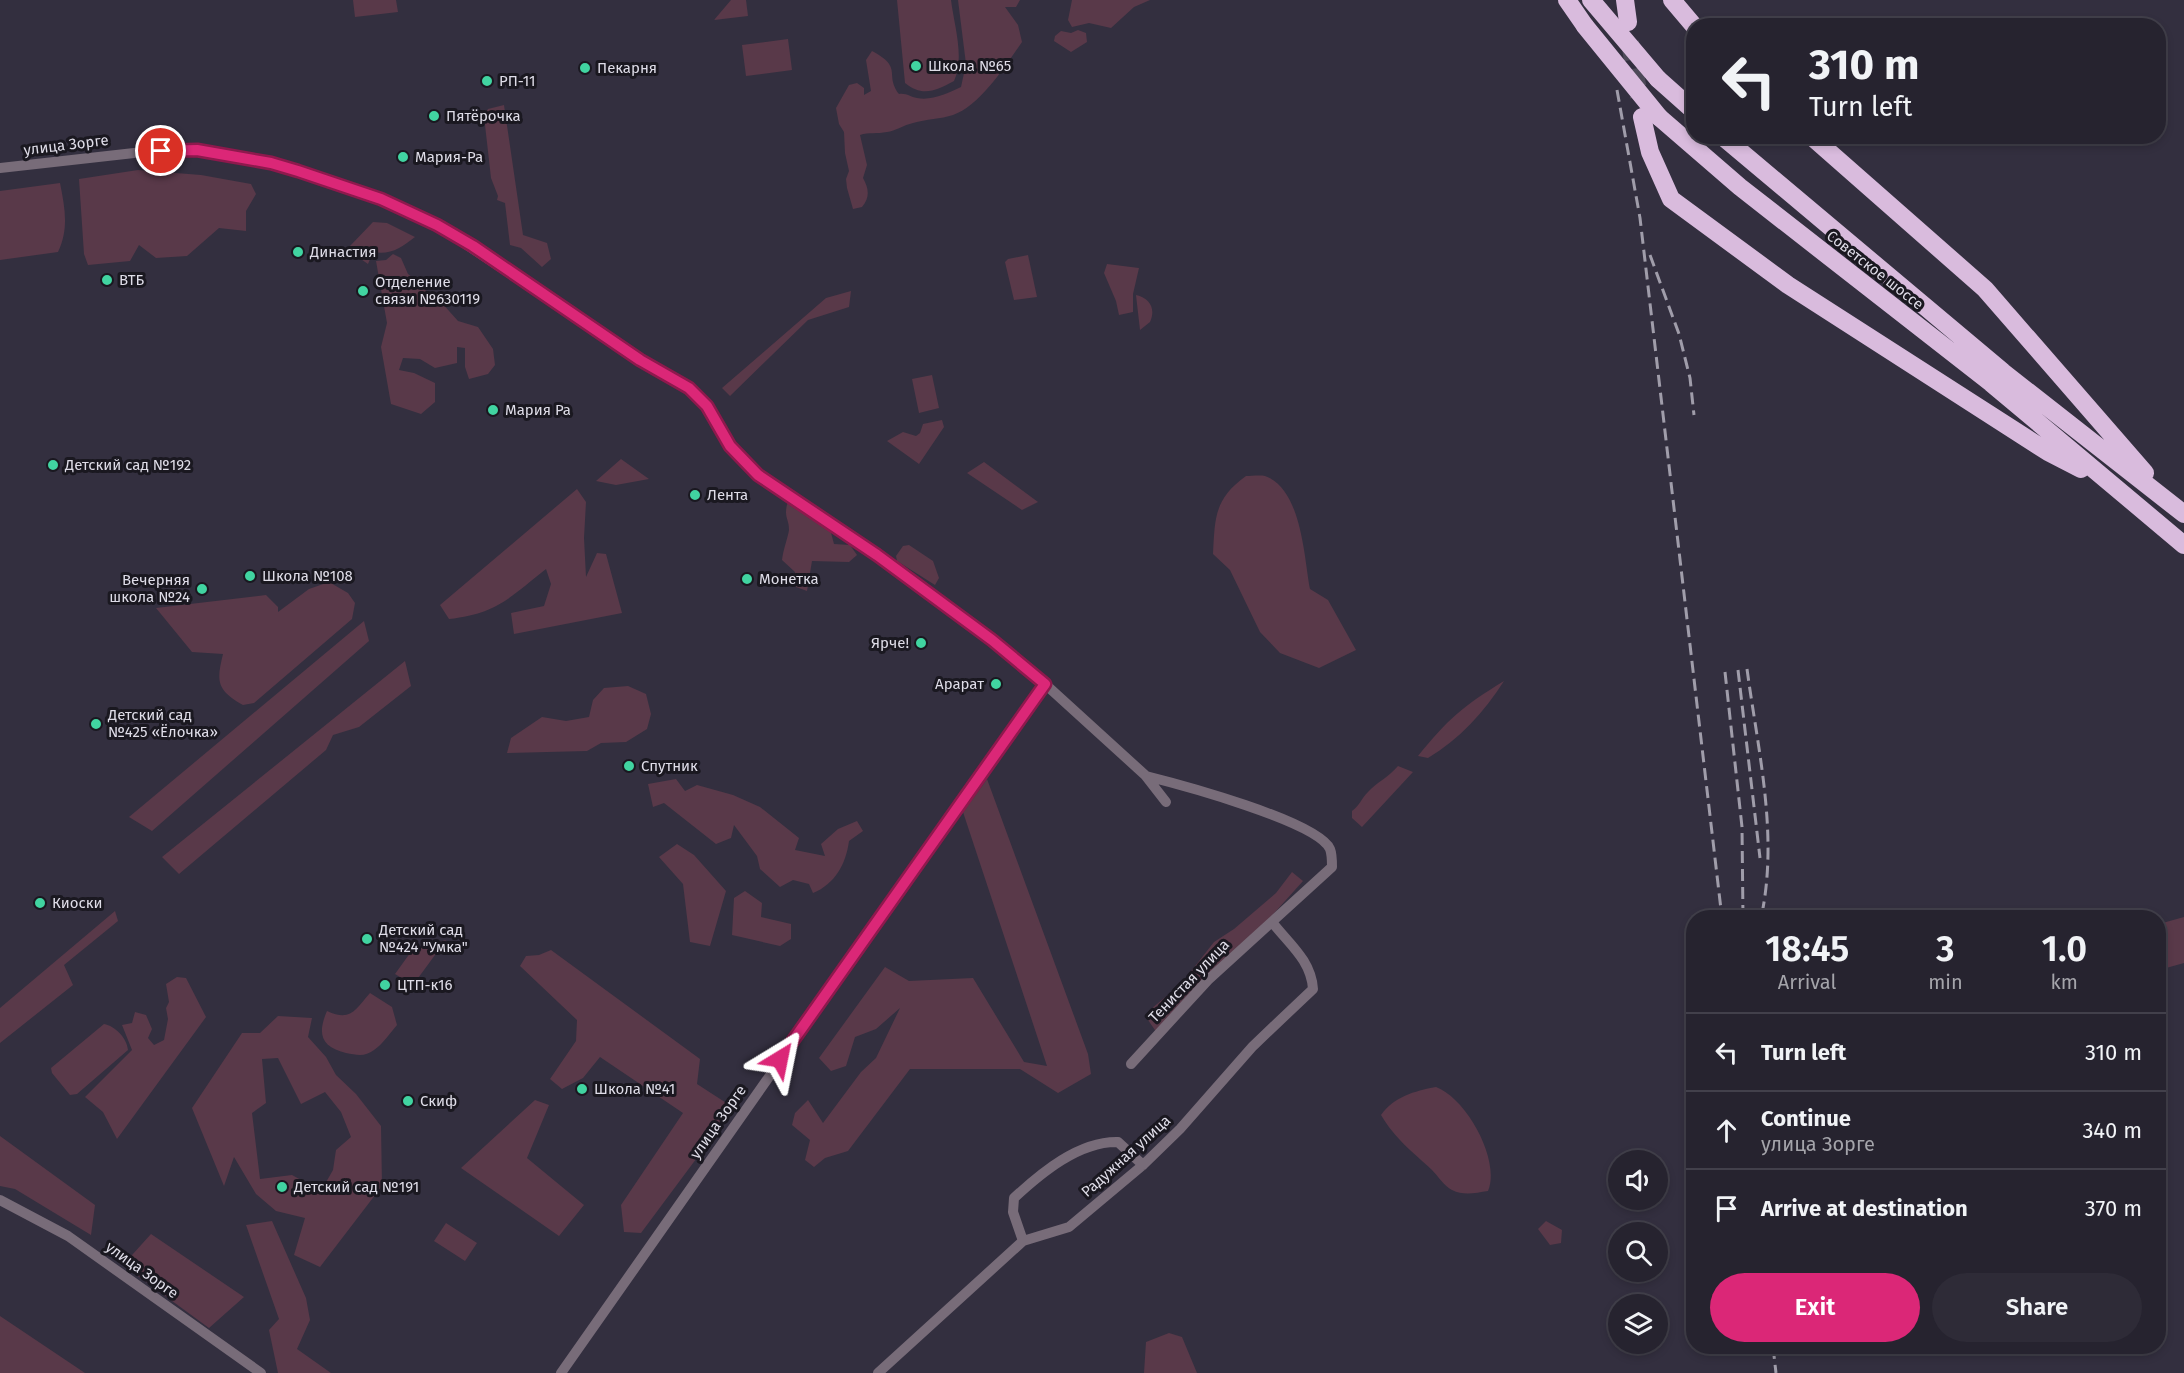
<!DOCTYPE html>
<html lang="en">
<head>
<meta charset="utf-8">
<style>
	body { margin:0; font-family:"Fira Sans",sans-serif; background:#2e2b37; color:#f1f3f6; height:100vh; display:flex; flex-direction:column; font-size:22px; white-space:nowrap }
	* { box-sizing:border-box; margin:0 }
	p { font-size:20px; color:#a4a4aa }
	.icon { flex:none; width:33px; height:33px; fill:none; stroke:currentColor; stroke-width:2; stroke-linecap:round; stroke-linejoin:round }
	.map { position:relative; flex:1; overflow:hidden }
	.sheet { position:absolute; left:1686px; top:910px; width:480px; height:444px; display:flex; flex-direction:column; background:#26232f; border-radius:24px; box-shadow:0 3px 9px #0003,0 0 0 2px #42404b }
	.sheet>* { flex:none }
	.guide { position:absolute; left:1686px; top:18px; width:480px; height:126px; border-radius:24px; box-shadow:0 3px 9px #0003,0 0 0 2px #42404b; background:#26232f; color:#f1f3f6; overflow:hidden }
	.buttons { position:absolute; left:1608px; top:1150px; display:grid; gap:12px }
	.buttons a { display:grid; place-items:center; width:60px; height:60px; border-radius:50%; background:#26232f; box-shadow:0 3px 9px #0003,0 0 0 2px #42404b; font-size:30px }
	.pin { position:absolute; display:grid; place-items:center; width:51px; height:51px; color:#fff; margin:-26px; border:3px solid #fff; border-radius:50%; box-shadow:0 2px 6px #0007 }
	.me { position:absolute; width:66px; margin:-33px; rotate:35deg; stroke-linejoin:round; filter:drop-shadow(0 0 4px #0008) }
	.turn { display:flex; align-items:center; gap:21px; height:126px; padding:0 24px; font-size:27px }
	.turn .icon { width:78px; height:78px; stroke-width:2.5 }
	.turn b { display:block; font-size:42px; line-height:51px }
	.eta { display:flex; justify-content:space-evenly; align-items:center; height:102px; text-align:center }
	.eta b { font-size:36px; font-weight:600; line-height:42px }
	.cta { display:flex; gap:12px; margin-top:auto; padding:12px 24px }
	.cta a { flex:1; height:69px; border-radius:36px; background:#db2777; color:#fff; font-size:24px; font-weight:600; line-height:69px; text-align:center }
	.cta a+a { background:#2e2b37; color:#f1f3f6 }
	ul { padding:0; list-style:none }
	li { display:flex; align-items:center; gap:18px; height:78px; padding:0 24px; border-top:2px solid #42404b }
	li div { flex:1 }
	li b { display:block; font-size:22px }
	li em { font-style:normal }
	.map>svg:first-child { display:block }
	.green { fill:#593949; fill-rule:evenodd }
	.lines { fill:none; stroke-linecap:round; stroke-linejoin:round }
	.highway-tunnel { stroke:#4d4958; stroke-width:18; stroke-dasharray:18 9; stroke-linecap:butt }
	.street { stroke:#786c79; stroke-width:10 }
	.highway { stroke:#d9bbdd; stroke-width:18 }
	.rail { stroke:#a09daa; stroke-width:3; stroke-dasharray:12 6; stroke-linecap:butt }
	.highway-bridge { stroke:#d9bbdd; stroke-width:18 }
	.route-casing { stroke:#8e194d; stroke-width:15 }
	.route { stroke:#db2777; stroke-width:10 }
	.poi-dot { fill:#41d4a1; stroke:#1a1820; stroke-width:2 }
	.labels { text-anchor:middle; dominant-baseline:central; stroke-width:6; stroke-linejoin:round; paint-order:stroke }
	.poi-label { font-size:15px; fill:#dfdde8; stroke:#1a1820; text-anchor:start }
	.street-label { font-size:15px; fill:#dfdde8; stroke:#1a1820 }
</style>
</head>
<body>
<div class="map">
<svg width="2184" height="1373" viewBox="0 0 2184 1373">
	<rect width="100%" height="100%" fill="#332f3f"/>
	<path class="green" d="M353 0H396L398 12 355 17Z
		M731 0H746L748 16 714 20Z
		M897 0H951C954 25 965 58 954 81 936 91 922 97 905 83Z
		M958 0H1020L1016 7H1005L1018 25 1022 42C1006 65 980 106 953 115 941 119 926 119 913 123 904 125 895 131 887 132 877 134 869 132 860 135L867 165 863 178C869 189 870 197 862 207L853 209 847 188 846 179 849 171 845 153 844 132 839 124 836 108 849 85 857 83 864 88V95L871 91 866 60 872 51C904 68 884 74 899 94 907 93 910 97 917 98 932 101 948 93 961 87L966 64Z
		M1072 0H1150L1134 7 1111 28 1089 23 1072 27 1068 20Z
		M1078 30 1086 33 1087 42 1071 52 1054 41 1055 36 1061 31 1071 33Z
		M788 39 792 70 746 76 742 45Z
		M504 105 523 235 547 243 551 259 542 267 521 248 510 245 505 203 497 200 498 196 491 178 484 116 488 109Z
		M138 170 201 175 251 184 256 194 246 211V231L219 228 187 256 156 258 139 245 130 261 88 265 84 254 79 179Z
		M60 183C65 208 69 229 58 252L0 260V191Z
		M373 222 387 223 415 237C401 248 391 255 373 252L368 264 352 253 350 246Z
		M393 254 401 258 408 274 420 283 432 299 441 302 458 321 478 327 493 349 495 365 488 374 469 379 465 367V348L457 347V363L435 368 420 359 403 358 399 370 414 373 435 383V402L421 414 391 404 381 347 387 323 376 261 386 260Z
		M1028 255 1037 297 1014 300 1005 262 1008 259Z
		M1107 264 1139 268 1133 294V312L1119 315 1116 301 1104 273Z
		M851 291 849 307 808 320 730 396 722 388 826 298Z
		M1136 295C1150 298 1156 309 1150 322L1140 330Z
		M932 375 939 408 919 413 912 379Z
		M942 420 944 427 919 464 887 441 903 432 916 436 920 433 923 424Z
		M621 459 649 479 616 485 596 481Z
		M984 462 1038 502 1022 510 967 473Z
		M1246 476C1251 476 1260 475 1265 476 1302 489 1304 558 1310 589L1328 600 1356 650 1319 668 1280 653 1260 632 1230 570 1213 554C1215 518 1214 499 1246 476Z
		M577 489 586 502 584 538 586 577 597 553 606 554 622 613 514 634 511 613 544 606 551 584 546 569C509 598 498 613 449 619L440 605Z
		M788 501 830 529 834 544 850 545 857 555 849 562 812 561 807 591 796 587 795 572 782 560C783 550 788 537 789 530 789 517 783 518 788 501Z
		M909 545 933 561 939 578 935 585 897 561 896 556 903 546Z
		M329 582 348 593 355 603 352 619 254 703 243 705C217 690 216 682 223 654L192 652 156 608 266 595 278 607V612L309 589Z
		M364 621 369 641 152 831 129 817Z
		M405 661 411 686 359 727 333 735 326 750 179 874 162 857Z
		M1504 681C1484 712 1460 739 1428 758L1418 756C1448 719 1463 706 1504 681Z
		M628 686 646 694 651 714 647 729 626 742 601 743 587 751 507 753 511 738 542 717 566 721 589 717 593 700 604 688Z
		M1398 766 1413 772 1362 827 1352 818V811C1360 805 1361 799 1368 792 1377 782 1389 777 1398 766Z
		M676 779 685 791 697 785 733 795 760 807 799 838 795 850 825 856 821 844 838 829 857 821 863 831 849 841C846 864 835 884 813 893L809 884 793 880 780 887 760 869 757 856 734 825 731 838 716 844 664 803 653 807 648 784Z
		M987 779 1088 1054 1091 1074 1058 1093 1020 1069H910L848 1151 825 1158 814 1167 805 1160 810 1140 792 1125 795 1113 808 1100 823 1123 861 1072 876 1058 900 1008 876 1029 855 1037 846 1066 831 1071 819 1058 885 967 909 981 973 978 1024 1062 1047 1066 963 812Z
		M677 844 694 855 726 891 710 946 690 942 683 884 659 857Z
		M1292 872 1303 881 1259 930 1157 1033 1148 1020 1151 1009 1181 984 1214 942 1234 929 1276 893Z
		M745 891 762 903 761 917 791 924V939L780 946 732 935 734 898Z
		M115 911 118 921 64 965 73 985 0 1043V1008Z
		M2184 917V963L2159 970V924Z
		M446 940 413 985 395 974 413 949Z
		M551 950 700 1059 697 1084 734 1108 641 1233 624 1232 621 1205 683 1113 600 1057 583 1078 562 1089 550 1079 576 1041 577 1020 520 966 526 956 539 955Z
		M177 977 186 978 206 1017 117 1139 103 1112 85 1097 132 1050 122 1025 132 1023 135 1012 146 1015 152 1029 148 1038 154 1045 164 1040 168 1019 166 1008 169 1002 166 984Z
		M370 993 392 1007 397 1025C390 1033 383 1044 374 1050 365 1057 357 1055 346 1053 321 1047 317 1034 327 1011 351 1022 355 1010 370 993Z
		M278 1016 312 1018 308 1037 326 1057 336 1075 356 1094 381 1126 382 1186 320 1267 294 1255 305 1218 276 1211 256 1194 234 1157 224 1186 192 1108 242 1033H260ZM278 1058 301 1104 325 1092 341 1112 351 1137 336 1150 333 1170 321 1191 292 1175 260 1179 252 1113 266 1103 262 1059Z
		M104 1024C115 1026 127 1038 128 1050L77 1094 70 1095 52 1073 51 1068Z
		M1436 1087C1466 1098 1501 1160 1488 1191 1475 1193 1464 1196 1452 1190 1444 1186 1438 1176 1432 1170 1411 1150 1396 1140 1381 1115 1394 1097 1414 1091 1436 1087Z
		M535 1100 549 1105 527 1158 584 1205 559 1236 461 1168Z
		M0 1136 95 1205 91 1235 15 1189 0 1186Z
		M272 1221 306 1298 310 1320 297 1349 331 1373H278L269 1330 279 1319 246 1225Z
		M1546 1221 1562 1230 1561 1243 1550 1245 1538 1229Z
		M446 1223 477 1243 465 1261 434 1241Z
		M151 1234 244 1297 209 1328 123 1265Z
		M0 1316 85 1373H0Z
		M1169 1333 1182 1337 1197 1373H1144L1146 1342Z"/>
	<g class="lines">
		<path class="highway-tunnel" d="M1630 42 1639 97"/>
		<path class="street" d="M0 168 143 152 197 150 271 163 314 177 381 199 437 225 640 360 689 388 707 406 730 446 758 475 877 555 992 640 1045 684 1145 775 1166 802
			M1131 1064 1208 980 1332 867C1332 862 1332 854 1330 849 1317 821 1178 784 1146 776
			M0 1200 68 1236 261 1373
			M1023 1241 1013 1212 1014 1198C1041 1173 1079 1141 1118 1142L1143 1165
			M561 1373 1045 684
			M878 1373 1023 1241 1069 1227 1143 1165 1180 1129 1253 1046 1313 989C1311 960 1289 944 1272 922"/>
		<path class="highway" d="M1567 0 1585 26
			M1625 0 1628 22
			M1672 0 1694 26
			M1658 79 1694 111
			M1642 117 1650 152 1671 199 1788 285 2048 452 2081 469
			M1659 117 1740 187 1991 383 2184 545
			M1722 136 2003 372 2184 514
			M1811 136 1985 289 2145 473"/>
		<path class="rail" d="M1617 90 1640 218 1722 918
			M1650 255 1679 334 1690 378 1694 415
			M1747 669C1758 751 1779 836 1761 918
			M1738 670 1760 858
			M1725 672 1742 827 1743 918
			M1773 1347 1776 1373"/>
		<path class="highway-bridge" d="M1591 0 1658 79
			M1585 26 1659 117"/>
	</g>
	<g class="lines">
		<g class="route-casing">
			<path id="route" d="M161 151 197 150 271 163 298 171 381 199 437 225 473 246 640 360 689 388 707 406 730 446 758 475 877 555 992 640 1045 684 780 1059"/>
		</g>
		<use href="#route" class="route"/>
	</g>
	<g class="poi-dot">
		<circle cx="916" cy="66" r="6"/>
		<circle cx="585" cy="68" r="6"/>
		<circle cx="487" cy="81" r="6"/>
		<circle cx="434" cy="116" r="6"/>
		<circle cx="403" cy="157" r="6"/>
		<circle cx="298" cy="252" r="6"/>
		<circle cx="107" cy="280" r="6"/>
		<circle cx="363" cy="291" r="6"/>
		<circle cx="493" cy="410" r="6"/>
		<circle cx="53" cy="465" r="6"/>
		<circle cx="695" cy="495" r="6"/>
		<circle cx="250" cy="576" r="6"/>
		<circle cx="747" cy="579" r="6"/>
		<circle cx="202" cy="589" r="6"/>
		<circle cx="921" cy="643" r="6"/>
		<circle cx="996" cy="684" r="6"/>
		<circle cx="96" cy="724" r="6"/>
		<circle cx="629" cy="766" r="6"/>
		<circle cx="40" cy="903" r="6"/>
		<circle cx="367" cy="939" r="6"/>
		<circle cx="385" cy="985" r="6"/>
		<circle cx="582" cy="1089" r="6"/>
		<circle cx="408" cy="1101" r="6"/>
		<circle cx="282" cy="1187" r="6"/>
	</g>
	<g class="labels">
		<g class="poi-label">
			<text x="928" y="66">Школа №65</text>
			<text x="597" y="68">Пекарня</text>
			<text x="499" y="81">РП-11</text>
			<text x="446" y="116">Пятёрочка</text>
			<text x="415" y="157">Мария-Ра</text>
			<text x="310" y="252">Династия</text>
			<text x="119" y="280">ВТБ</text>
			<text x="375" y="282">Отделение<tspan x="375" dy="17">связи №630119</tspan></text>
			<text x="505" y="410">Мария Ра</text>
			<text x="65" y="465">Детский сад №192</text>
			<text x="707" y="495">Лента</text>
			<text x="262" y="576">Школа №108</text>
			<text x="759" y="579">Монетка</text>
			<text x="190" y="580" text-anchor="end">Вечерняя<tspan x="190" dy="17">школа №24</tspan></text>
			<text x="909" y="643" text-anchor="end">Ярче!</text>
			<text x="984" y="684" text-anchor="end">Арарат</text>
			<text x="108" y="715">Детский сад<tspan x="108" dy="17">№425 «Ёлочка»</tspan></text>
			<text x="641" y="766">Спутник</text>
			<text x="52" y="903">Киоски</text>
			<text x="379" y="930">Детский сад<tspan x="379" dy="17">№424 "Умка"</tspan></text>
			<text x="397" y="985">ЦТП-к16</text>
			<text x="594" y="1089">Школа №41</text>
			<text x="420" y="1101">Скиф</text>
			<text x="294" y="1187">Детский сад №191</text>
		</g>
		<g class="street-label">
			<text transform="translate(66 145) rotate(-7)">улица Зорге</text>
			<text transform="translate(1875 270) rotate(38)">Советское шоссе</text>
			<text transform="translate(1189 981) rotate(-46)">Тенистая улица</text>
			<text transform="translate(718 1122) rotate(-55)">улица Зорге</text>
			<text transform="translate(1126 1156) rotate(-42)">Радужная улица</text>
			<text transform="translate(142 1270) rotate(36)">улица Зорге</text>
		</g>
	</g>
</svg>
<div class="buttons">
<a><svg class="icon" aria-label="sound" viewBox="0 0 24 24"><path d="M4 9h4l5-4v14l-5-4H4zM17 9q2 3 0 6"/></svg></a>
<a><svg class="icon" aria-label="search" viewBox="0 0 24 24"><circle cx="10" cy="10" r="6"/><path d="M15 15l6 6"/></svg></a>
<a><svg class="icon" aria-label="layers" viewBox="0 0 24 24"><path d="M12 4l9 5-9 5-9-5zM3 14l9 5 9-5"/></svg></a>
</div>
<div class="pin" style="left:161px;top:151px;background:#d93025"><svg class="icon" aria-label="arrive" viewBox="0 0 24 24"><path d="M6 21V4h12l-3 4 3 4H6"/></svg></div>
<svg class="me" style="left:780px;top:1059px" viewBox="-20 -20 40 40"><path d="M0-17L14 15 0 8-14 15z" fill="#db2777" stroke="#fff" stroke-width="4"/></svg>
<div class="guide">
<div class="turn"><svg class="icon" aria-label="left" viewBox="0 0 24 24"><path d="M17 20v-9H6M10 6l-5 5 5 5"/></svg><div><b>310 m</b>Turn left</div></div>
</div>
<section class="sheet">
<div class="eta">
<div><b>18:45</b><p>Arrival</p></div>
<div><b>3</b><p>min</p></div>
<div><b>1.0</b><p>km</p></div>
</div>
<ul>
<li><svg class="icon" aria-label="left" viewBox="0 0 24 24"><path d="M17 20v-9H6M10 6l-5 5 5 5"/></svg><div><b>Turn left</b></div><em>310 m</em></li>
<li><svg class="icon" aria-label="ahead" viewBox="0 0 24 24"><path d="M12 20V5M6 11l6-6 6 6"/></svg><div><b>Continue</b><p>улица Зорге</p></div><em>340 m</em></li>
<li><svg class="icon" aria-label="arrive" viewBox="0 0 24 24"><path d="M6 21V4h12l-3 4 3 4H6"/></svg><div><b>Arrive at destination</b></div><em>370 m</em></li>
</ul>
<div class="cta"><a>Exit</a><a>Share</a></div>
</section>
</div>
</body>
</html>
